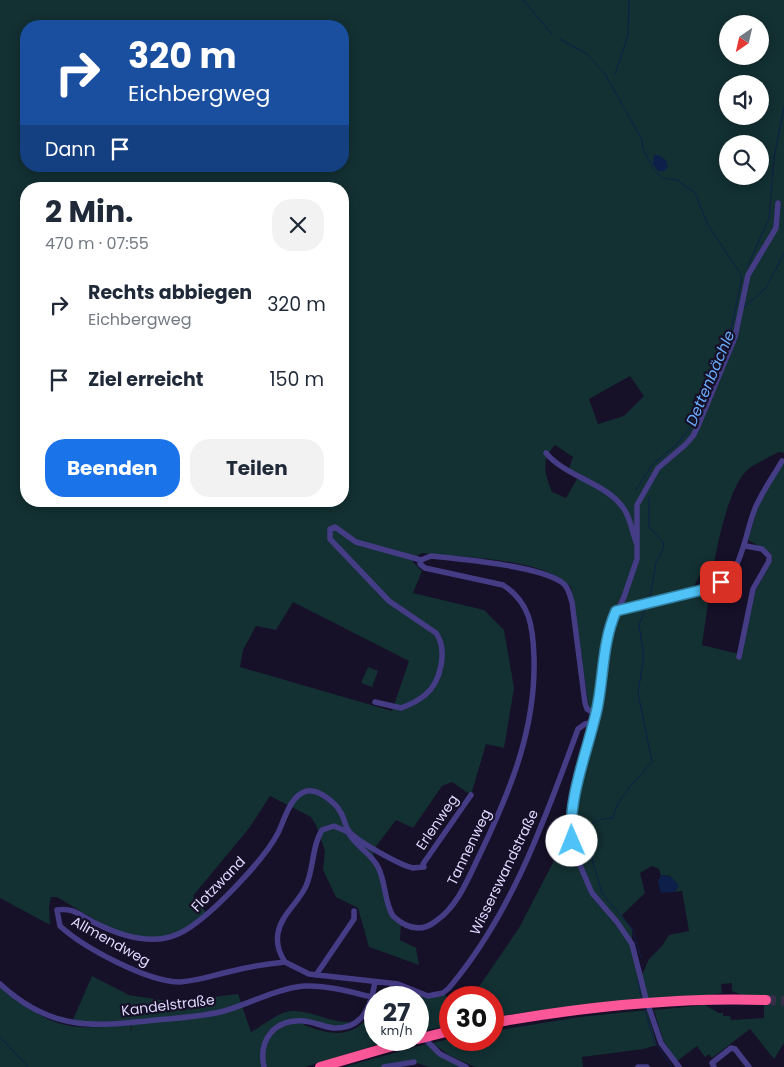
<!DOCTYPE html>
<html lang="de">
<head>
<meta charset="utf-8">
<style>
	body { margin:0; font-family:Poppins,sans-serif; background:#f2f2f3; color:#1f2937; height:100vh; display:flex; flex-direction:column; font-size:19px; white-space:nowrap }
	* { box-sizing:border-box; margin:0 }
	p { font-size:16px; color:#747a83 }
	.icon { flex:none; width:28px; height:28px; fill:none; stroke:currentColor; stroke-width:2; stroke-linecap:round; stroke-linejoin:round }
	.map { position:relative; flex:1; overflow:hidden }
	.panel { position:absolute; left:20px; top:182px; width:329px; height:325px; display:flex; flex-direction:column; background:#fff; border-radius:20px; box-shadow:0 2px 12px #0003 }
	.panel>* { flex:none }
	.hud { position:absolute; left:20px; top:20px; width:329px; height:152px; border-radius:20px; box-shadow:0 2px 12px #0003; background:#1a4fa0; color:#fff; overflow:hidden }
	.needle { width:32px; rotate:214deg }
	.controls { position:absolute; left:719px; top:15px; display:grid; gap:10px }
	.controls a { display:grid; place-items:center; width:50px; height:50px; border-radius:50%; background:#fff; box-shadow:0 2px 12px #0003; font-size:25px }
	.speed { position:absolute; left:364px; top:986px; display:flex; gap:10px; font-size:25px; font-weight:700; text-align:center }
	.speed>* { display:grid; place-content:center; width:65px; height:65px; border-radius:50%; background:#fff; box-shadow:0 2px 12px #0003; line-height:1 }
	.speed small { font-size:12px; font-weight:400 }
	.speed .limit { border:8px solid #d22; background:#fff; color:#111 }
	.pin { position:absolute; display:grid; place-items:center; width:42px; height:42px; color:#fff; margin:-21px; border-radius:10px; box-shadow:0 2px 8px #0006 }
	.me { position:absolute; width:55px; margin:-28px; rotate:359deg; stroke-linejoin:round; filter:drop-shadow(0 0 4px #0008) }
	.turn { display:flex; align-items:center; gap:18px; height:105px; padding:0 25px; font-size:22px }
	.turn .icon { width:65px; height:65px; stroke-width:2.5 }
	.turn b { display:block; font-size:35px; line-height:42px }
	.then { display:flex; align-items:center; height:48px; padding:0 25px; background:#0003; gap:10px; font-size:19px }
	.round { display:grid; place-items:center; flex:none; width:52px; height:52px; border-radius:20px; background:#f2f2f3 }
	.overview { display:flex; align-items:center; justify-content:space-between; height:85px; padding:0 25px }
	h1 { font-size:30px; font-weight:700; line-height:38px }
	.action { display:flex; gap:10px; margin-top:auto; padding:10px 25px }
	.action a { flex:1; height:58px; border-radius:20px; background:#1a73e8; color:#fff; font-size:20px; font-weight:700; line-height:58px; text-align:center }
	.action a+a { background:#f2f2f3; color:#1f2937 }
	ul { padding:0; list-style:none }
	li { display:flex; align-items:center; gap:15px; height:75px; padding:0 25px }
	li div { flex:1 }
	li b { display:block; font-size:19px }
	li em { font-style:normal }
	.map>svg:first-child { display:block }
	.green { fill:#133032; fill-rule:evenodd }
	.water { fill:#0e1f49 }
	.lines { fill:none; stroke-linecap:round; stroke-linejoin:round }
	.stream { stroke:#0e1f49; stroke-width:1 }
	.highway-tunnel { stroke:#342e48; stroke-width:10; stroke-dasharray:10 5; stroke-linecap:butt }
	.street { stroke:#453c86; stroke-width:5.5 }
	.highway { stroke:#fb5698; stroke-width:10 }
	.route-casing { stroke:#337fa1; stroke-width:12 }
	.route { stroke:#4fc3f7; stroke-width:9 }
	.labels { text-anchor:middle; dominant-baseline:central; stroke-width:4.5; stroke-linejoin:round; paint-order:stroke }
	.street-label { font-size:14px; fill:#dfd8fe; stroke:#161028 }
	.water-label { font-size:15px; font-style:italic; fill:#68acfc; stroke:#161028 }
</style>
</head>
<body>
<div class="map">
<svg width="784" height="1067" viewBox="0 0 784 1067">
	<rect width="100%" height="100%" fill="#161028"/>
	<path class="green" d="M0 0H784V453L779 452C770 457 760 461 751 467 729 482 718 543 713 568L705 566 690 593 710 590 702 645 739 654 754 594 772 560 771 553 748 540 758 506 784 459V1043L774 1059 750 1029 712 1058 709 1054 705 1057 697 1046 677 1061 663 1040 654 1010 705 1005 719 1013H723V1016H730L731 1020 764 1018V1004L732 991V983L721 984 722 993 710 995 543 1010 493 1017 492 998 472 997 519 928 558 853 564 845 573 846 577 799 599 713 589 707 571 587C542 557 462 558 422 553L413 558V562L422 571 413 593 484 610 504 630 514 688 504 748 486 744 471 795 452 782 442 786 413 828 396 820 374 849 373 859 380 870 389 911 401 924 400 940 416 948 419 965 369 947 358 908 336 897 323 870 325 851 316 825 311 817 270 796 250 827 193 896 208 915 179 934 151 939 112 930 57 897H51L49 907 50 925 0 898ZM728 24H760V56H728ZM26 26H342V166H26ZM728 84H760V116H728ZM728 144H760V176H728ZM26 189H342V501H26ZM630 376 644 396 624 416 598 424 589 399ZM555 445 573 457 568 471 578 477 566 498 552 492C545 474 540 461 555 445ZM293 602 409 661 392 711 240 667 243 650 256 626 276 630ZM652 866 659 869 661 875 670 876 677 889 674 892 682 891 689 931 669 935 662 946 649 959 641 977 632 944V929L622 915 645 893 640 873Z
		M368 667 378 671 372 687 361 683Z
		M92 976 129 995 174 1002 238 994 251 1032C260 1027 277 1014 286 1012 307 1007 328 1023 349 1022L350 1024C335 1027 320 1024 305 1021L304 1025C336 1037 354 1038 375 1009V1040H392L305 1067H0V986C52 1028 64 1031 130 1025L132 1033 131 1024H71Z
		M414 992 421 994 443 993 450 1000V1025L424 1031 418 1025V998H410Z
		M647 1010 657 1045 644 1049 582 1057 583 1067H475L449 1055 432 1043 450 1039 492 1040 493 1031 580 1017Z
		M426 1044 462 1067H429L414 1062 384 1067H344Z"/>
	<path class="water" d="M654 155H658L666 160 668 167 664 171H658L653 164Z
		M661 875C670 876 674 878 679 886L674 892 661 893 658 881Z"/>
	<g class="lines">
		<path class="stream" d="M523 0 552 34
			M560 39 587 54 605 74 642 140 643 149 654 170 662 178 677 180 695 193 708 225 742 276 730 335 692 426 676 445 652 465 636 490
			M615 74 628 35 629 0
			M747 268 769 218 774 158 784 107
			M744 307 766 288 784 253
			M649 497V527L663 542 664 547 656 563 650 597
			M641 957 632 929 602 893 592 859V844L585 832V827L602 819 613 818C617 797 639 778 652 762L638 693 644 656 639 625 645 609
			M643 966 644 964
			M638 980 641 998
			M644 1007 654 1041 672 1067
			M0 1037 28 1067"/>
		<path class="highway-tunnel" d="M766 1000 784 1001"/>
		<path class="street" d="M546 453C567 478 606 482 624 509 631 520 632 531 636 542
			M421 560 420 564 425 568 503 585C530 602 533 627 534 657 536 728 511 789 481 852 469 876 459 905 436 921 421 933 406 928 393 916 384 902 386 882 378 867 371 853 355 846 348 832L334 826 322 830C312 845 314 868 306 886 299 902 281 915 278 933 276 944 279 953 285 962L309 974 398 984 428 996 443 993 449 988C512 914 545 819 578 729L585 724 594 722
			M421 560 431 556C460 559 543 566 564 584 569 589 570 596 572 602L585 703 587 709 596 714
			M616 611C648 603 682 599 713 588 745 575 744 530 757 504 764 489 774 475 782 461
			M739 657 753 589 769 561V556L762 549 746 546
			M375 702 401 708C409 705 418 701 425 695 441 682 448 650 436 633L389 601 330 539V529L335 527 356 542 421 560
			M285 962C266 964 247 967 228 972 212 976 197 981 180 982 148 982 84 948 60 926L57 910C73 907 81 916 95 923 119 935 152 946 178 934 206 922 264 860 278 833 285 819 290 795 307 791 319 789 336 803 341 813 344 818 345 825 348 830 354 840 400 865 413 868 416 868 420 867 424 867L423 864 471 795
			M316 975 354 919V911
			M0 984C51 1031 92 1027 156 1020 178 1018 202 1017 224 1011 248 1004 279 988 304 986 327 985 352 992 375 998
			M418 1032 440 1054 466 1067
			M264 1067C258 1039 275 1019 304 1021 314 1022 324 1027 334 1028 363 1029 371 1006 375 982
			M384 1067 414 1062
			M638 1067H647
			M679 1067 661 1043 646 999 632 944 617 922 592 893 576 856 571 830 573 800 599 698 609 629 624 597 637 559V505L658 468 685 445 693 436 698 426 735 337 748 275 776 228 778 203
			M714 1067 712 1063 731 1048 735 1049 749 1067"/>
		<path class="highway" d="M492 1023C582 1007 675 997 766 1000
			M418 1039 450 1031
			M320 1067 413 1040"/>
	</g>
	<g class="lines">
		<g class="route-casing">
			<path id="route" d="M572 841C567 799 588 750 597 709 604 675 602 643 616 611L714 587 721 582"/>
		</g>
		<use href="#route" class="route"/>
	</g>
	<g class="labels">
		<g class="street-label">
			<text transform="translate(437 822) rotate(-56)">Erlenweg</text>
			<text transform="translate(469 847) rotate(-64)">Tannenweg</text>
			<text transform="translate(504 872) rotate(-64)">Wisserswandstraße</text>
			<text transform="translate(218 884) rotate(-46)">Flotzwand</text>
			<text transform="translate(111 941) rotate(29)">Allmendweg</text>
			<text transform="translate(168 1005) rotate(-7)">Kandelstraße</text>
		</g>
		<g class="water-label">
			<text transform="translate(710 378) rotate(-67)">Dettenbächle</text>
		</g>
	</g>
</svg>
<div class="controls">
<a><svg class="needle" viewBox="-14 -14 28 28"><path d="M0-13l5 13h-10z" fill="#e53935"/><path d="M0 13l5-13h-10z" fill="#747a83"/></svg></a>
<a><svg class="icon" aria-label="sound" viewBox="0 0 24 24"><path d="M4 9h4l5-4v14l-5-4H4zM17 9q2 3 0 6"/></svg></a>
<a><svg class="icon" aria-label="search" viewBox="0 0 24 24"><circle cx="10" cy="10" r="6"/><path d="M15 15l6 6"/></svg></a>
</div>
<div class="speed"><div>27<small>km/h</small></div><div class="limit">30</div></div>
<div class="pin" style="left:721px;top:582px;background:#d93025"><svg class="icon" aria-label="arrive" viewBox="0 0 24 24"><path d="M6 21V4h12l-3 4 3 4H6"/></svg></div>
<svg class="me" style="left:572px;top:841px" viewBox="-20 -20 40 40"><circle r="19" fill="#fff"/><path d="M0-13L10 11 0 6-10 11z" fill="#4fc3f7"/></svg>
<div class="hud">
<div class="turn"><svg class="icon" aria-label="right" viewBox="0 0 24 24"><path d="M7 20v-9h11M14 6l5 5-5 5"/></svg><div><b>320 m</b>Eichbergweg</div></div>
<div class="then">Dann<svg class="icon" aria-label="arrive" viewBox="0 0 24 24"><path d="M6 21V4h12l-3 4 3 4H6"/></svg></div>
</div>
<section class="panel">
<div class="overview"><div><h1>2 Min.</h1><p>470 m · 07:55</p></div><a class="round"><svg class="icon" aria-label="close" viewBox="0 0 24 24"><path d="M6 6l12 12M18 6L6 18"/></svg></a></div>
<ul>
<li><svg class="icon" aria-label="right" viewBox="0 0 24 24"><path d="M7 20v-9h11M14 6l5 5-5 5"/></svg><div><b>Rechts abbiegen</b><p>Eichbergweg</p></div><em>320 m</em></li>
<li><svg class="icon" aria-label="arrive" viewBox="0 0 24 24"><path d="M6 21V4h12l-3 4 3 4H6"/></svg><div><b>Ziel erreicht</b></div><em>150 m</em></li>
</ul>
<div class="action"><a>Beenden</a><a>Teilen</a></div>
</section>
</div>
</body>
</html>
